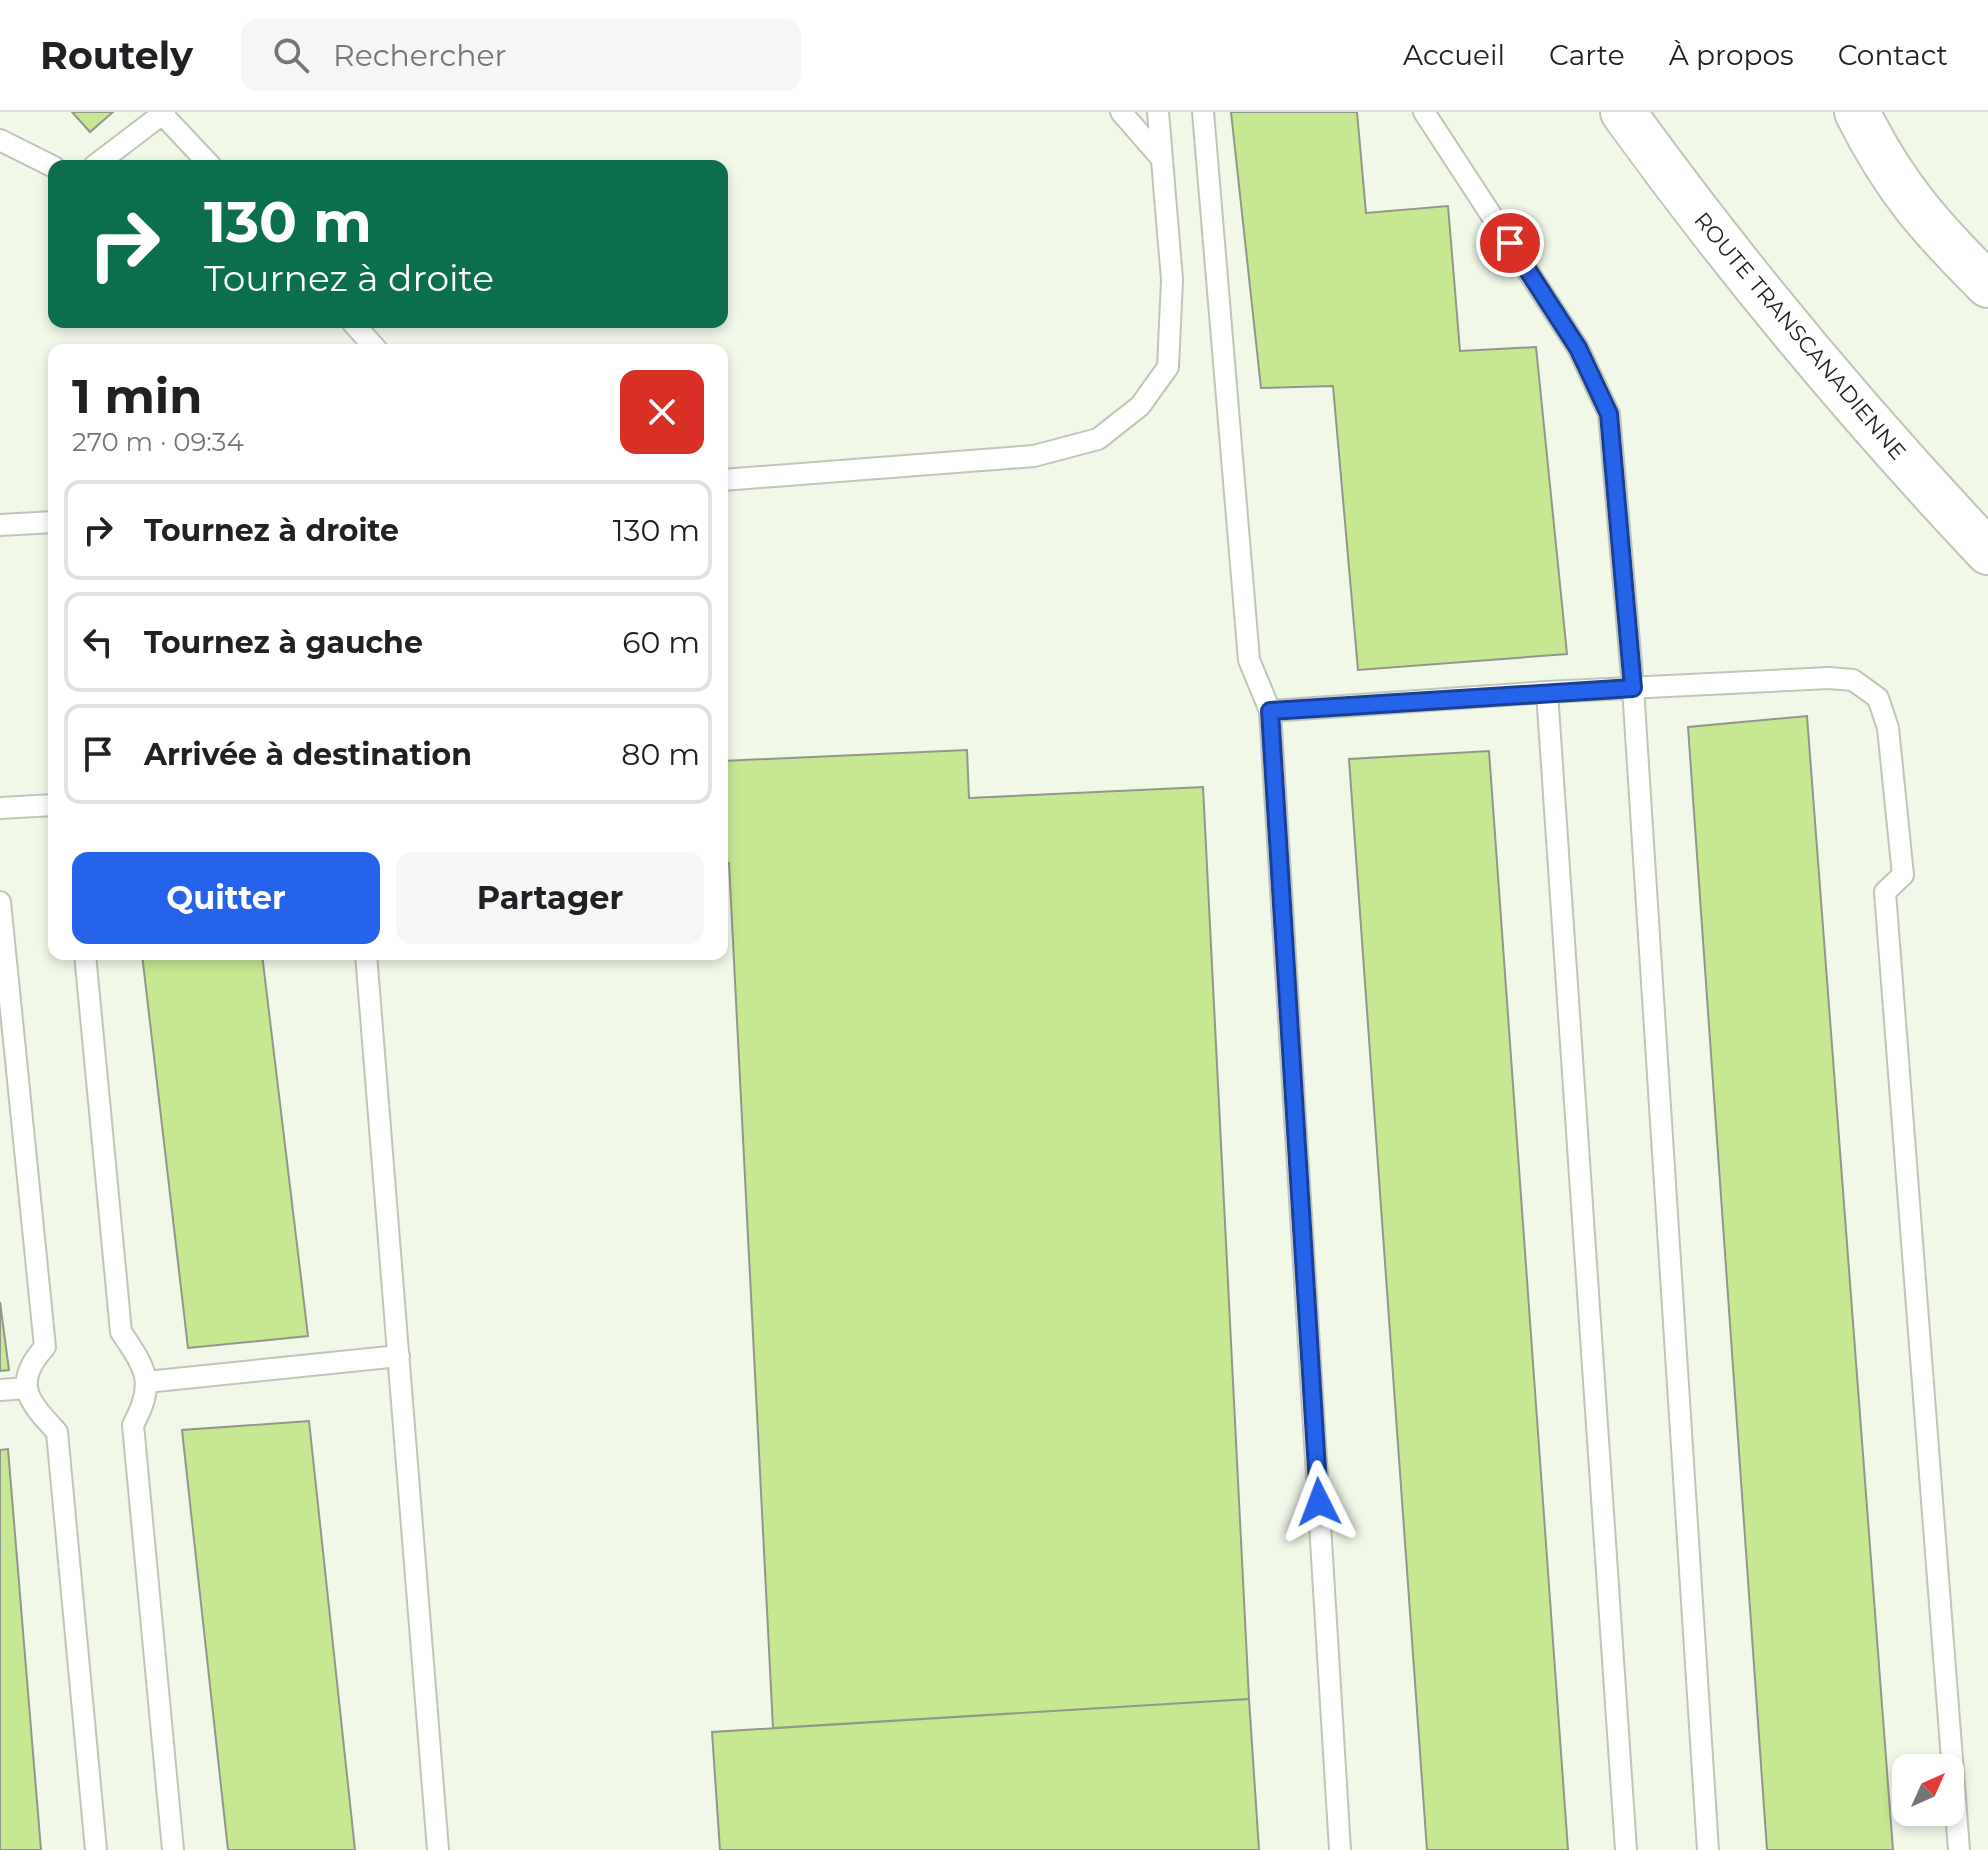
<!DOCTYPE html>
<html lang="fr">
<head>
<meta charset="utf-8">
<style>
	body { margin:0; font-family:Montserrat,sans-serif; background:#f6f6f6; color:#202124; height:100vh; display:flex; flex-direction:column; font-size:30px; white-space:nowrap }
	* { box-sizing:border-box; margin:0 }
	p { font-size:26px; color:#757577 }
	.icon { flex:none; width:44px; height:44px; fill:none; stroke:currentColor; stroke-width:2; stroke-linecap:round; stroke-linejoin:round }
	.map { position:relative; flex:1; overflow:hidden }
	.panel { position:absolute; left:48px; top:232px; width:680px; height:616px; display:flex; flex-direction:column; background:#fff; border-radius:16px; box-shadow:0 4px 12px #0003 }
	.panel>* { flex:none }
	.top-card { position:absolute; left:48px; top:48px; width:680px; height:168px; border-radius:16px; box-shadow:0 4px 12px #0003; background:#0b6e4f; color:#fff; overflow:hidden }
	.needle { width:52px; rotate:45deg }
	.buttons { position:absolute; left:1892px; top:1642px; display:grid; gap:16px }
	.buttons a { display:grid; place-items:center; width:72px; height:72px; border-radius:16px; background:#fff; box-shadow:0 4px 12px #0003; font-size:40px }
	.pin { position:absolute; display:grid; place-items:center; width:68px; height:68px; color:#fff; margin:-34px; border:4px solid #fff; border-radius:50%; box-shadow:0 2px 8px #0007 }
	.me { position:absolute; width:88px; margin:-44px; rotate:357deg; stroke-linejoin:round; filter:drop-shadow(0 0 6px #0008) }
	.turn { display:flex; align-items:center; gap:28px; height:168px; padding:0 24px; font-size:36px }
	.turn .icon { width:104px; height:104px; stroke-width:2.5 }
	.turn b { display:block; font-size:56px; line-height:68px }
	.round { display:grid; place-items:center; flex:none; width:84px; height:84px; border-radius:16px; background:#f6f6f6 }
	.headline { display:flex; align-items:center; justify-content:space-between; height:136px; padding:0 24px }
	h1 { font-size:48px; font-weight:700; line-height:60px }
	.primary-button { display:flex; gap:16px; margin-top:auto; padding:16px 24px }
	.primary-button a { flex:1; height:92px; border-radius:16px; background:#2563eb; color:#fff; font-size:32px; font-weight:700; line-height:92px; text-align:center }
	.primary-button a+a { background:#f6f6f6; color:#202124 }
	ul { padding:0; list-style:none }
	li { display:flex; align-items:center; gap:24px; height:100px; margin:0 16px 12px; padding:0 8px; border:4px solid #e0e0e0; border-radius:16px }
	li div { flex:1 }
	li b { display:block; font-size:30px }
	li em { font-style:normal }
	header { display:flex; align-items:center; gap:48px; box-sizing:border-box; height:112px; padding:0 40px; background:#fff; border-bottom:2px solid #e0e0e0 }
	header strong { font-size:38px }
	nav { display:flex; gap:44px; margin-inline-start:auto; font-size:28px }
	.search { width:560px; height:72px; background:#f6f6f6; display:flex; align-items:center; gap:20px; box-sizing:border-box; padding:0 28px; border-radius:16px; color:#757577; font-size:30px }
	.map>svg:first-child { display:block }
	.building { fill:#c6e893; stroke:#929889; stroke-width:2 }
	.lines { fill:none; stroke-linecap:round; stroke-linejoin:round }
	.service-casing { stroke:#bfc6b6; stroke-width:24 }
	.primary-casing { stroke:#bfc6b6; stroke-width:48 }
	.motorway-casing { stroke:#bfc6b6; stroke-width:48 }
	.service { stroke:#fff; stroke-width:20 }
	.primary { stroke:#fff; stroke-width:44 }
	.motorway { stroke:#fff; stroke-width:44 }
	.route-casing { stroke:#184099; stroke-width:20 }
	.route { stroke:#2563eb; stroke-width:14 }
	.labels { text-anchor:middle; dominant-baseline:central; stroke-width:6; stroke-linejoin:round; paint-order:stroke }
	.street-label { font-size:22px; fill:#21231d; stroke:#fff }
</style>
</head>
<body>
<header>
<strong>Routely</strong>
<div class="search"><svg class="icon" aria-label="search" viewBox="0 0 24 24"><circle cx="10" cy="10" r="6"/><path d="M15 15l6 6"/></svg>Rechercher</div>
<nav><a>Accueil</a><a>Carte</a><a>À propos</a><a>Contact</a></nav>
</header>
<div class="map">
<svg width="1988" height="1738" viewBox="0 0 1988 1738">
	<rect width="100%" height="100%" fill="#f1f8e8"/>
	<path class="building" d="M72 0H113L90 20Z
		M1231 0H1357L1366 101 1448 94 1460 239 1536 235 1567 542 1358 558 1333 274 1261 276Z
		M1807 604 1893 1738H1767L1688 615Z
		M967 638 969 686 1203 675 1249 1587 773 1616 729 751H722V649Z
		M1489 639 1568 1738H1427L1349 647Z
		M142 842H262L308 1224 188 1236Z
		M0 1190 9 1258 0 1259Z
		M309 1309 355 1738H228L182 1318Z
		M8 1337 41 1738H0V1338Z
		M1249 1587 1259 1738H720L712 1620Z"/>
	<g class="lines">
		<g class="service-casing">
			<path id="service" d="M1121 0 1161 46
				M1203 0 1249 548 1270 599
				M1424 0 1578 236 1609 302 1633 576 1708 1738
				M163 3 211 54
				M0 28 54 55
				M94 54 165 0
				M352 210 377 238
				M722 368 1034 344 1098 327 1140 294 1168 255 1172 168 1158 0
				M0 413 54 410
				M0 696 54 693
				M0 790 45 1235C12 1271 28 1289 57 1320L96 1738
				M85 842 121 1220C146 1257 156 1271 133 1313L173 1738
				M366 842 438 1738
				M146 1270 399 1244
				M0 1278 27 1276
				M1340 1738 1270 599 1547 580
				M1626 1738 1547 580 1829 566 1853 568 1878 586 1888 616 1903 763 1885 780 1959 1738"/>
		</g>
		<g class="primary-casing">
			<path id="primary" d="M1623 0C1735 155 1857 301 1988 440"/>
		</g>
		<g class="motorway-casing">
			<path id="motorway" d="M1857 0C1894 75 1930 115 1988 173"/>
		</g>
		<use href="#service" class="service"/>
		<use href="#primary" class="primary"/>
		<use href="#motorway" class="motorway"/>
	</g>
	<g class="lines">
		<g class="route-casing">
			<path id="route" d="M1319 1390 1270 599 1633 576 1609 302 1578 236 1510 131"/>
		</g>
		<use href="#route" class="route"/>
	</g>
	<g class="labels">
		<g class="street-label">
			<text transform="translate(1800 224) rotate(50)">ROUTE TRANSCANADIENNE</text>
		</g>
	</g>
</svg>
<div class="buttons">
<a><svg class="needle" viewBox="-14 -14 28 28"><path d="M0-13l5 13h-10z" fill="#e53935"/><path d="M0 13l5-13h-10z" fill="#757577"/></svg></a>
</div>
<div class="pin" style="left:1510px;top:131px;background:#d93025"><svg class="icon" aria-label="arrive" viewBox="0 0 24 24"><path d="M6 21V4h12l-3 4 3 4H6"/></svg></div>
<svg class="me" style="left:1319px;top:1390px" viewBox="-20 -20 40 40"><path d="M0-17L14 15 0 8-14 15z" fill="#2563eb" stroke="#fff" stroke-width="4"/></svg>
<div class="top-card">
<div class="turn"><svg class="icon" aria-label="right" viewBox="0 0 24 24"><path d="M7 20v-9h11M14 6l5 5-5 5"/></svg><div><b>130 m</b>Tournez à droite</div></div>
</div>
<section class="panel">
<div class="headline"><div><h1>1 min</h1><p>270 m · 09:34</p></div><a class="round" style="background:#d93025;color:#fff"><svg class="icon" aria-label="close" viewBox="0 0 24 24"><path d="M6 6l12 12M18 6L6 18"/></svg></a></div>
<ul>
<li><svg class="icon" aria-label="right" viewBox="0 0 24 24"><path d="M7 20v-9h11M14 6l5 5-5 5"/></svg><div><b>Tournez à droite</b></div><em>130 m</em></li>
<li><svg class="icon" aria-label="left" viewBox="0 0 24 24"><path d="M17 20v-9H6M10 6l-5 5 5 5"/></svg><div><b>Tournez à gauche</b></div><em>60 m</em></li>
<li><svg class="icon" aria-label="arrive" viewBox="0 0 24 24"><path d="M6 21V4h12l-3 4 3 4H6"/></svg><div><b>Arrivée à destination</b></div><em>80 m</em></li>
</ul>
<div class="primary-button"><a>Quitter</a><a>Partager</a></div>
</section>
</div>
</body>
</html>
